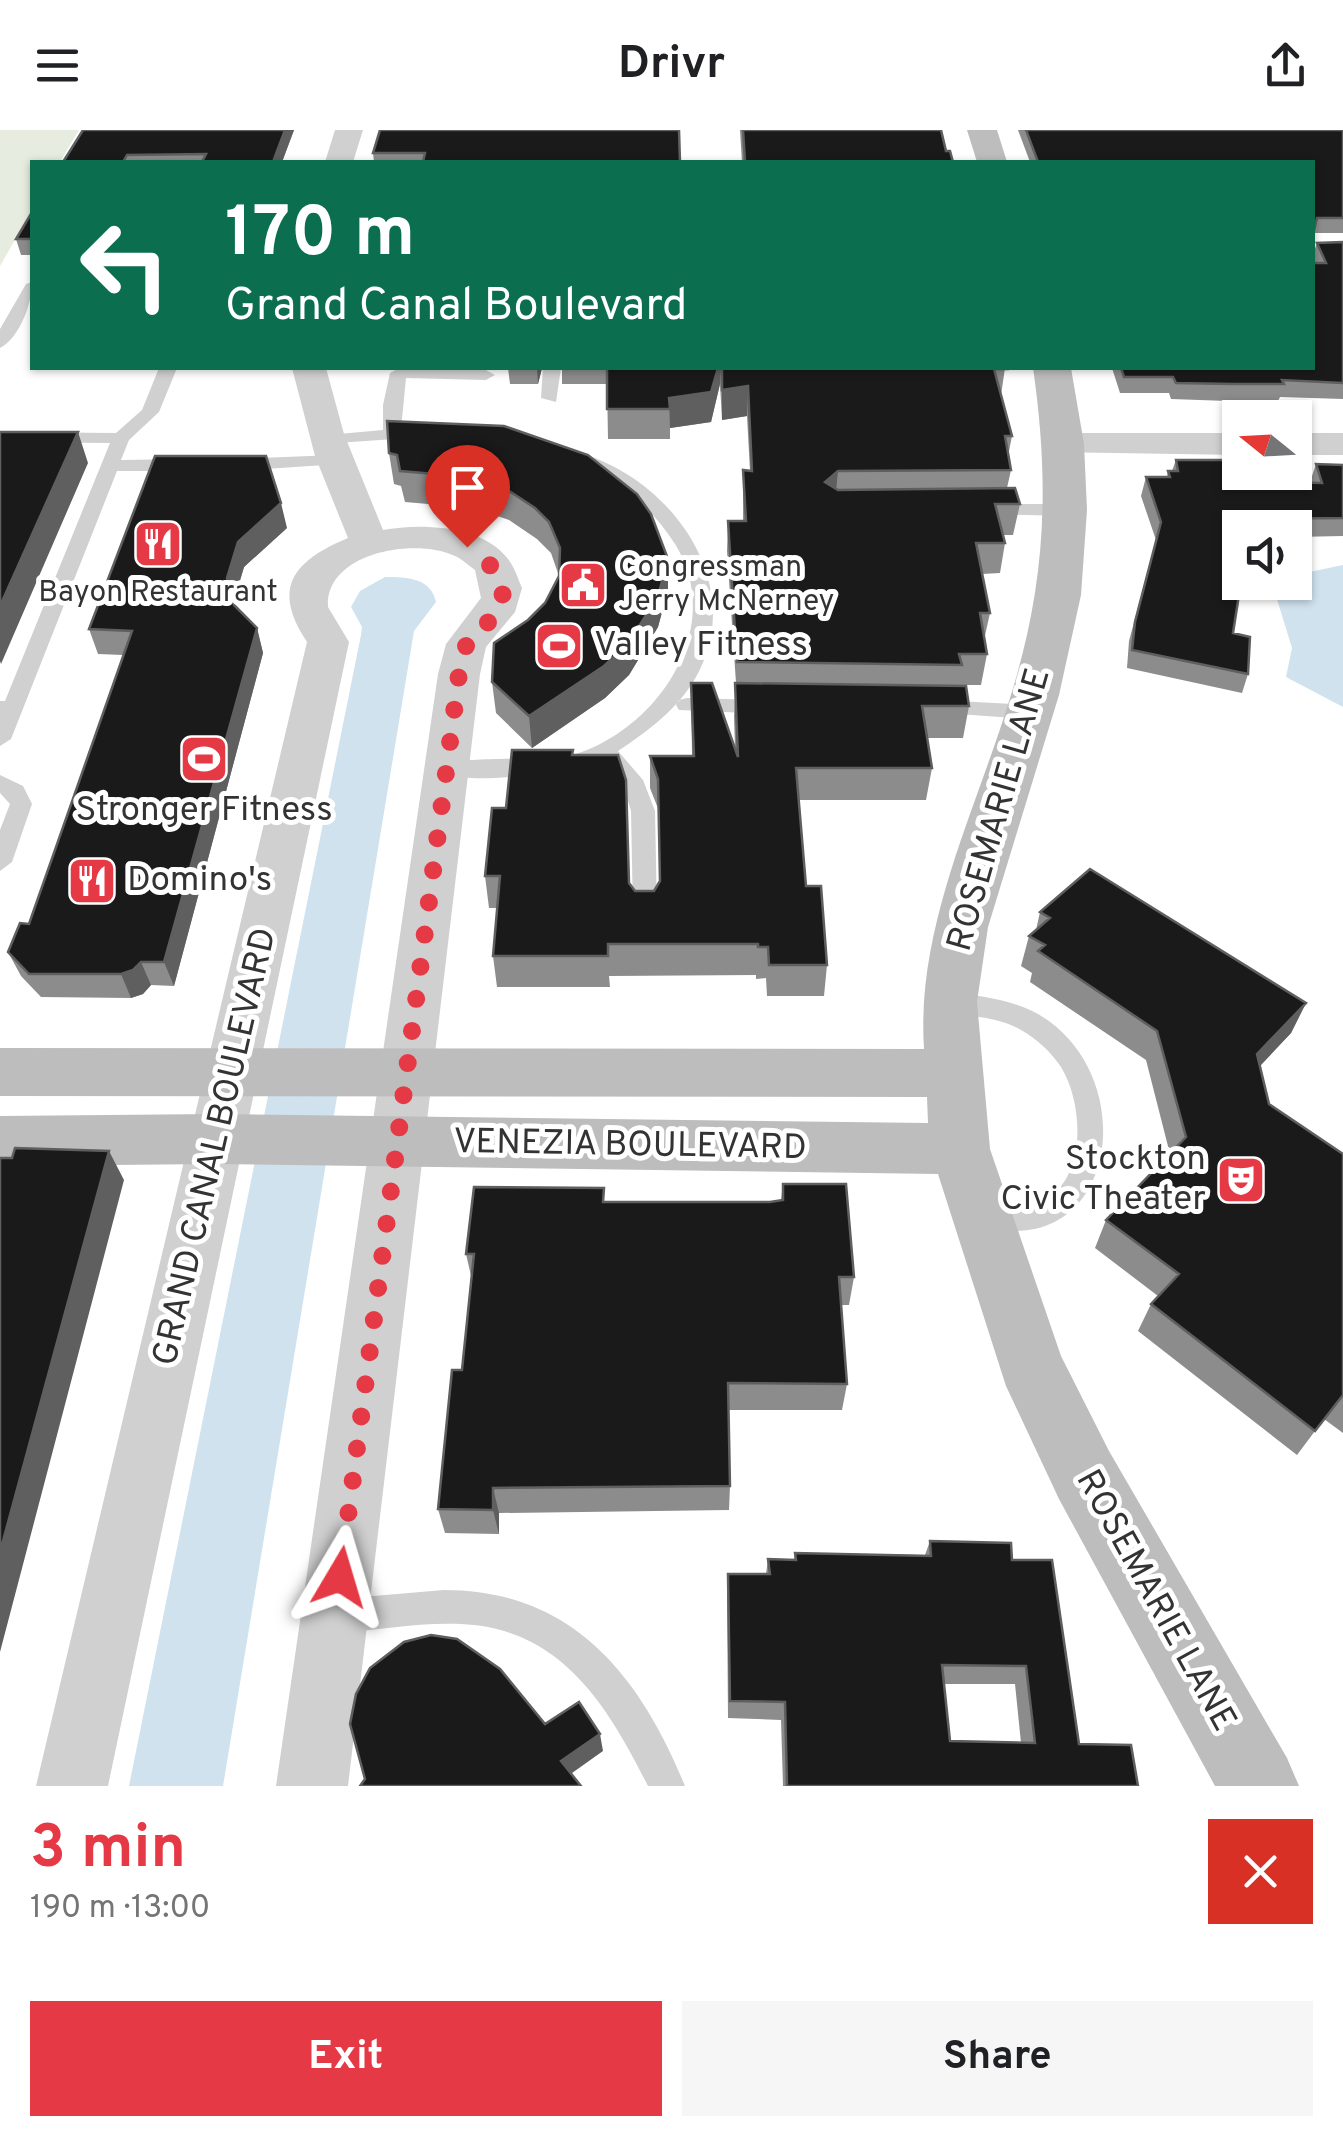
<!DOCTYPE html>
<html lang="en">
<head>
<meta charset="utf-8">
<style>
	body { margin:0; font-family:Overpass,sans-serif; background:#f6f6f6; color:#202124; height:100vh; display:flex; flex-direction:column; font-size:38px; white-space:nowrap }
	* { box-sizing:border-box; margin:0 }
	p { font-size:32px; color:#757577 }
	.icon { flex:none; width:55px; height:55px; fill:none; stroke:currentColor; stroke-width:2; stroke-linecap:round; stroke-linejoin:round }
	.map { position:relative; height:1656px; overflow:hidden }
	.details { display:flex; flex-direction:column; background:#fff; flex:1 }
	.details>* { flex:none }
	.banner { position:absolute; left:30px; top:30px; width:1285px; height:210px; border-radius:0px; box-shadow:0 2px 8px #0004; background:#0b6e4f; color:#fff; overflow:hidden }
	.needle { width:65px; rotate:288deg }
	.fabs { position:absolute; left:1222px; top:270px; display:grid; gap:20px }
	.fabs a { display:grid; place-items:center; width:90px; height:90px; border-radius:0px; background:#fff; box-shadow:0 2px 8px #0004; font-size:50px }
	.pin { position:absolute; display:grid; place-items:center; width:85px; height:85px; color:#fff; margin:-102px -42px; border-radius:50% 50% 50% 0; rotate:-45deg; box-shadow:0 0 10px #0007 }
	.pin .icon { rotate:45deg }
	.me { position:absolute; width:110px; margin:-55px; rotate:7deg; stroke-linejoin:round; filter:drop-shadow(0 0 8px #0008) }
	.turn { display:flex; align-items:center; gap:35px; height:210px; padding:0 30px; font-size:45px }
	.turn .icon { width:130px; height:130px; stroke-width:2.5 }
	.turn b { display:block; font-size:70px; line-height:85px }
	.round { display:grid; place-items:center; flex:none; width:105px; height:105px; border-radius:0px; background:#f6f6f6 }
	.summary { display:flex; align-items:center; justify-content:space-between; height:170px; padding:0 30px }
	h1 { font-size:60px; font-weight:700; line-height:75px; color:#e63946 }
	.button { display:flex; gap:20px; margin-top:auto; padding:20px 30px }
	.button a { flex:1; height:115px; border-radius:0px; background:#e63946; color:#fff; font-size:40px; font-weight:700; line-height:115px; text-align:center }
	.button a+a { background:#f6f6f6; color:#202124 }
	header { display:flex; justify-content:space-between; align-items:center; height:130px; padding:0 30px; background:#fff; font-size:45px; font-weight:700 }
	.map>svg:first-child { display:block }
	.green { fill:#e6ecdf }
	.water { fill:#cfe2ee }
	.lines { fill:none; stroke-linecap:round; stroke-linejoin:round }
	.lane { fill:#d0d0d0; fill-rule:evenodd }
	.street { fill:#d0d0d0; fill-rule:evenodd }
	.secondary { fill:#bdbdbd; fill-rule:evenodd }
	.wall { fill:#8c8c8c; fill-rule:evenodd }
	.shaded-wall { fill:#5f5f5f }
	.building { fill:#1a1a1a; stroke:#5f5f5f; stroke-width:2.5; fill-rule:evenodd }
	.route { stroke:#e63946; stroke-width:18; stroke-dasharray:0 32.4 }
	.labels { text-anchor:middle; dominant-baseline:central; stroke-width:10; stroke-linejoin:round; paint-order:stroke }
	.far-poi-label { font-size:30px; fill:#333; stroke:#fff; text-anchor:start }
	.poi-label { font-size:35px; fill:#333; stroke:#fff; text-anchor:start }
	.street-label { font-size:35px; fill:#333; stroke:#fff }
</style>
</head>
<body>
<header><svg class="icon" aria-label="menu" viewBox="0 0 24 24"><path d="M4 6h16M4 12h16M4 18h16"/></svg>Drivr<svg class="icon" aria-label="share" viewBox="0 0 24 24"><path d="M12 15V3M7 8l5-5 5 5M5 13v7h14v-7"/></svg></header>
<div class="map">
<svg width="1343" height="1656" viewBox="0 0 1343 1656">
	<rect width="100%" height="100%" fill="#fff"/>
	<path class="green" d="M0 0H79L60 32H32V80L0 136Z"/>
	<path class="water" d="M1343 435V577L1286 547 1292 518 1272 453 1295 452V445Z
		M385 447C407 447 431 448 436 472L414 501 223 1656H129L361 505 362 497 351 477 360 461Z"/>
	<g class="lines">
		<path class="lane" d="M32 152C33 172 19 209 0 218V199L26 154Z
			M159 238H177L159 282 129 310 121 330 184 329 193 335 184 341H117L11 609 0 616V571H5L110 313 0 312V302L116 303 142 280Z
			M399 238 486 240 495 245 486 250 406 248 401 299H425V307L321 314 318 310 327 305 383 300V275L390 243Z
			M543 238H561L556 272 541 268Z
			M576 322C669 346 749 453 696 547 678 579 648 601 618 621L643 650 655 681 657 783 654 789H636L633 783 631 681 624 658 601 630C575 642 452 659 435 639 447 623 547 633 576 624 660 597 726 496 675 414 648 372 615 349 570 331V323Z
			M334 325 340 326V334L234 341 225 335 234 329Z
			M985 374H1066L1075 380 1066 386 978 384 976 380Z
			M687 568 767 570 778 577 767 584 679 580 676 575 679 570Z
			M937 570 1030 575 1041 582 1030 589 929 582 926 577 929 572Z
			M0 645 23 656 32 674 12 732 0 741V700L10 674 0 663Z
			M949 862C979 866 1011 869 1038 884 1147 947 1116 1145 969 1092L965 1083 969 1074C996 1064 1025 1085 1051 1066 1087 1039 1082 971 1061 937 1051 922 1037 909 1021 900 996 885 967 888 940 879L936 872 940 865Z
			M444 1460C573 1460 640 1546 685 1656H648C608 1576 561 1498 461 1494 420 1492 379 1500 338 1503L326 1498 321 1486 326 1474 338 1469Z"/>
		<path class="street" d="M335 0H363L353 32H325Z
			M292 238H326L344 304 383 400C420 393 483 395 508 429 515 438 518 449 522 458L515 482 486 517 480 544 348 1656H276L438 544 446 514 481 468 475 440C468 435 462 429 455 426 416 407 325 422 328 477L349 512 108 1656H36L307 512C271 458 293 431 348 408L315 326Z
			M1064 303H1240V325L1051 322 1046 314 1051 306Z
			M1295 303H1343V325H1295Z"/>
		<path class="secondary" d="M967 0H997L1007 32H977Z
			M1033 238H1071L1084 314 1087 380 1081 465 1059 565 988 797 977 872 990 1019 1061 1226 1109 1321 1287 1628 1299 1656H1215L1059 1369 1006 1256 938 1044 216 1034 0 1036V986L216 984 928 993 927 967 0 966V918L924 919C916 797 975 683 1010 568 1046 454 1050 355 1033 238Z"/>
	</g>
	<path class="wall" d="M83 0H294L282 32H63Z
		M380 0 680 32H374L373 23Z
		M740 0H941L946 21 953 32H742Z
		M1018 0H1343V103H1313L1312 107V32H1030Z
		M32 82V125H21L16 109Z
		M1343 112V269L1280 267 1278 271H1228L1171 269 1169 263H1120L1112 238H1312L1314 133 1312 127 1317 113Z
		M508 238H542L538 254H510Z
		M562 238H1005L1001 265 1012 306 1008 326 1011 340 1007 358 1020 374 1013 405H1003L1005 413 1000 443 982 444 990 483 984 510 987 524 981 555H958L969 576 963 608H927L932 638 926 670H799L806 756 827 835 824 866H767L766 848 756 849V845L609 846 610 857H497L493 826 497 778H489L485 746 506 678 573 625 629 753 635 761H654L660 752 659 681 650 658V626H692L691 553 735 618 734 586 736 553 727 421 728 391H743V340L750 341 747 286 722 290 720 254 711 292 670 298V309H608L607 254H562Z
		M387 291 668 429V460L658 497 629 545 605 568 532 618 496 583 492 552 528 490 545 473 559 446 551 423 537 409 509 390 474 378 405 372 401 356 394 354 389 323Z
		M1176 330 1240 351 1310 352 1316 334 1343 335V406L1295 407V398H1240L1233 503 1248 544 1242 563 1127 538 1129 511 1156 410 1141 366 1146 347H1167L1168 341H1172Z
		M287 398 244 437 234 472V475L257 498 263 523 174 856 151 855 143 864 131 868 41 867 21 846 8 822 29 794 123 525 98 524 89 499Z
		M1040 782 1306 873 1291 903 1260 936 1269 974 1343 1024V1303L1324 1289 1297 1325 1138 1201 1151 1174 1158 1166 1095 1118 1106 1090 1170 1024 1146 930 1030 852 1032 843 1021 836 1029 806 1036 800Z
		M783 1054 854 1147 849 1175H841L847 1254 842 1280H729L730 1356 729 1380 499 1383V1404L445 1403 438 1379 462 1240 472 1150 466 1124 604 1058V1072H770L781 1070Z
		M930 1411 1012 1430 1079 1614 1138 1656H783L781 1590 728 1588 727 1465 728 1444H766L768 1429 794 1430 795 1423 925 1425ZM944 1554H1015L1021 1613 950 1611Z"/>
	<path class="shaded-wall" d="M285 0H294L282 32H273Z
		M537 238H542L538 254Z
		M718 238H721L720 254 711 292 670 298 669 268Z
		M748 256 747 286 722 290V260Z
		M78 302 88 333 1 534 0 531V476Z
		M838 341 835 371 825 352Z
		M281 373 287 398 244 437 233 473 227 448 238 412Z
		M668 429V460L658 497 629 545 605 568 532 618 529 586Z
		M257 498 263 523 174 856 164 832Z
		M141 832 151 855 143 864 131 868 121 844Z
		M1306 873 1291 903 1243 954 1257 924Z
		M109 1021 124 1050 0 1522V1422Z
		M493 1358 499 1383V1404L493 1380Z
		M600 1604 603 1621 565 1648 561 1631Z"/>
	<path class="building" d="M83 0H285L273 32H202L206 24 127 25 123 32H63Z
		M380 0H679L680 32H423L425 23H373Z
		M743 0H941L946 21H950L953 32H745Z
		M1026 0H1343V88H1317L1313 104 1312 32H1038Z
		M32 82V109H16Z
		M1343 112V253L1282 250 1284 254H1233L1176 253 1173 247H1124L1121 238H1312V133H1326L1317 113Z
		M607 238H718L711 262 669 268 670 279H607Z
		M722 238H1005L1006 239H994L1012 306H1005L1011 340 838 341 825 352 838 360 1015 358 1020 374H995L1005 413H976L990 483H980L987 524H959L962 535 737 532 728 391H746L743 340 752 341 748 256 722 260Z
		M387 291 504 296 588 325 637 364 651 384 668 429 658 466 628 514 604 536 529 586 492 552 494 513 528 490 545 473 559 446 560 418 549 392 535 378 506 359 470 347 400 341 397 325 389 323Z
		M0 302H78L0 476Z
		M155 326H266L281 373 238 412 227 448 234 475 257 498 164 832H141L133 840 121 844H29L8 822 20 793 29 794 132 501 89 499Z
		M1176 330H1232L1240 351 1322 353 1316 334 1343 335V388L1251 389 1250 398H1240L1241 452 1233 503 1250 507 1248 544 1132 520 1135 492 1161 392 1146 347H1170L1168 341H1178Z
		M691 553H712L738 627 735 553 966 556 969 576H922L932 638H796L806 756H821L827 835H769L768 817H758V814H608V826H493L500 746H485L492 678H506L512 620H573L572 625H618L626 650 629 753 635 761H654L660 751 658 649 650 626H694Z
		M1090 739 1306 873 1257 924 1269 974 1343 1024V1265L1315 1301 1151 1174 1179 1144 1106 1090 1186 1007 1157 901 1038 821 1045 815 1029 806 1050 788 1040 782Z
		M15 1018 109 1021 0 1422V1028H12Z
		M783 1054H846L854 1147H839L847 1254 728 1253 730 1356 493 1358V1380L438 1379 452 1240H462L474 1124H466L474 1057 604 1058 603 1072H770L783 1070Z
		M930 1411 1011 1413 1012 1430H1052L1079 1614 1131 1615 1138 1656H787L785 1572 730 1571 728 1444H770L768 1429 796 1430 795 1423 931 1426ZM942 1535 1026 1536 1035 1613 950 1611Z
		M431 1505 457 1509 500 1539 545 1594 579 1572 600 1604 561 1631 581 1656H360L365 1649 350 1594 356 1564 370 1538 404 1512Z"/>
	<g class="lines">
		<path class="route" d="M340 1447 459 544C461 534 462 521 468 513 476 501 489 494 496 483 515 455 489 430 467 417"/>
	</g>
	<defs>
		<g id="restaurant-square" transform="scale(2.5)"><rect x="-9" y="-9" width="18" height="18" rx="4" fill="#e63946" stroke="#fff"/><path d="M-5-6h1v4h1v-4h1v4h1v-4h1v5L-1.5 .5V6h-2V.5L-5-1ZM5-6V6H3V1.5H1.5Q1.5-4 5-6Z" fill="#fff"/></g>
		<g id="civic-square" transform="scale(2.5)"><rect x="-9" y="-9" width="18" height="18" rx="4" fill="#e63946" stroke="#fff"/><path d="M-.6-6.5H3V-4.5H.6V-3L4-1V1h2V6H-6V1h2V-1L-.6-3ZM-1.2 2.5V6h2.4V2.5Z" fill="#fff"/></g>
		<g id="stadium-square" transform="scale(2.5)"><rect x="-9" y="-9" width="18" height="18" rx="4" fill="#e63946" stroke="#fff"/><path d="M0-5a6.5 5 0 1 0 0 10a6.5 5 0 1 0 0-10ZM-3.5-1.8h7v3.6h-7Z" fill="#fff"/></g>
		<g id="theatre-square" transform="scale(2.5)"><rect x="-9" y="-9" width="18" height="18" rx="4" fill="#e63946" stroke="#fff"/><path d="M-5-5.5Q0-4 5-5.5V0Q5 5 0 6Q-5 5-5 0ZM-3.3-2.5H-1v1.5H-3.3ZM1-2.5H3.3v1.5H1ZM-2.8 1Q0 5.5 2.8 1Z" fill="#fff"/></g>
	</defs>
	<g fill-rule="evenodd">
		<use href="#restaurant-square" x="158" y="414"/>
		<use href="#civic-square" x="583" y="455"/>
		<use href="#stadium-square" x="559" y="516"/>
		<use href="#stadium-square" x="204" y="629"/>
		<use href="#restaurant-square" x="92" y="751"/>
		<use href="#theatre-square" x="1241" y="1050"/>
	</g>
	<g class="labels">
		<g class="far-poi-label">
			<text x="618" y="438">Congressman<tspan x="618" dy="34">Jerry McNerney</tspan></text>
			<text x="158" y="463" text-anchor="middle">Bayon Restaurant</text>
		</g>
		<g class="poi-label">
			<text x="594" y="516">Valley Fitness</text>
			<text x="204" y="681" text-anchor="middle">Stronger Fitness</text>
			<text x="127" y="751">Domino's</text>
			<text x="1206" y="1030" text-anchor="end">Stockton<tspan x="1206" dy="40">Civic Theater</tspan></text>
		</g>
		<g class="street-label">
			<text transform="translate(1000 680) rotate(-74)">ROSEMARIE LANE</text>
			<text transform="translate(630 1016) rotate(1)">VENEZIA BOULEVARD</text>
			<text transform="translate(216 1017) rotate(-77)">GRAND CANAL BOULEVARD</text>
			<text transform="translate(1155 1471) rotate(61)">ROSEMARIE LANE</text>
		</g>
	</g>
</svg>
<div class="fabs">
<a><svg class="needle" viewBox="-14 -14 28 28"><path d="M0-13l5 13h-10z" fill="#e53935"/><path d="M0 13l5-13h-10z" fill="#757577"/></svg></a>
<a><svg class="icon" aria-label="sound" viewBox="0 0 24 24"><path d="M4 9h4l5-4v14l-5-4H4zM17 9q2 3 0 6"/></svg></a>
</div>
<div class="pin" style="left:467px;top:417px;background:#d93025"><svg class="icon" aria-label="arrive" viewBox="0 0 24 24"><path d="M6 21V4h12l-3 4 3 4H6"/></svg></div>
<svg class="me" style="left:340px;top:1447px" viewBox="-20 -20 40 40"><path d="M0-17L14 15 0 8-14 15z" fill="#e63946" stroke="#fff" stroke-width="4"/></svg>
<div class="banner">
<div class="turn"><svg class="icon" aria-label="left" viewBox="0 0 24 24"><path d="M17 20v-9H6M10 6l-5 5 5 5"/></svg><div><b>170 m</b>Grand Canal Boulevard</div></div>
</div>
</div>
<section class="details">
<div class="summary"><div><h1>3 min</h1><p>190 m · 13:00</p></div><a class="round" style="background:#d93025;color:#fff"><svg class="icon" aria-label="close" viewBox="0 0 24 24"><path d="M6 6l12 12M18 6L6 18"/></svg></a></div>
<div class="button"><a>Exit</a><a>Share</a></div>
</section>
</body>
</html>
